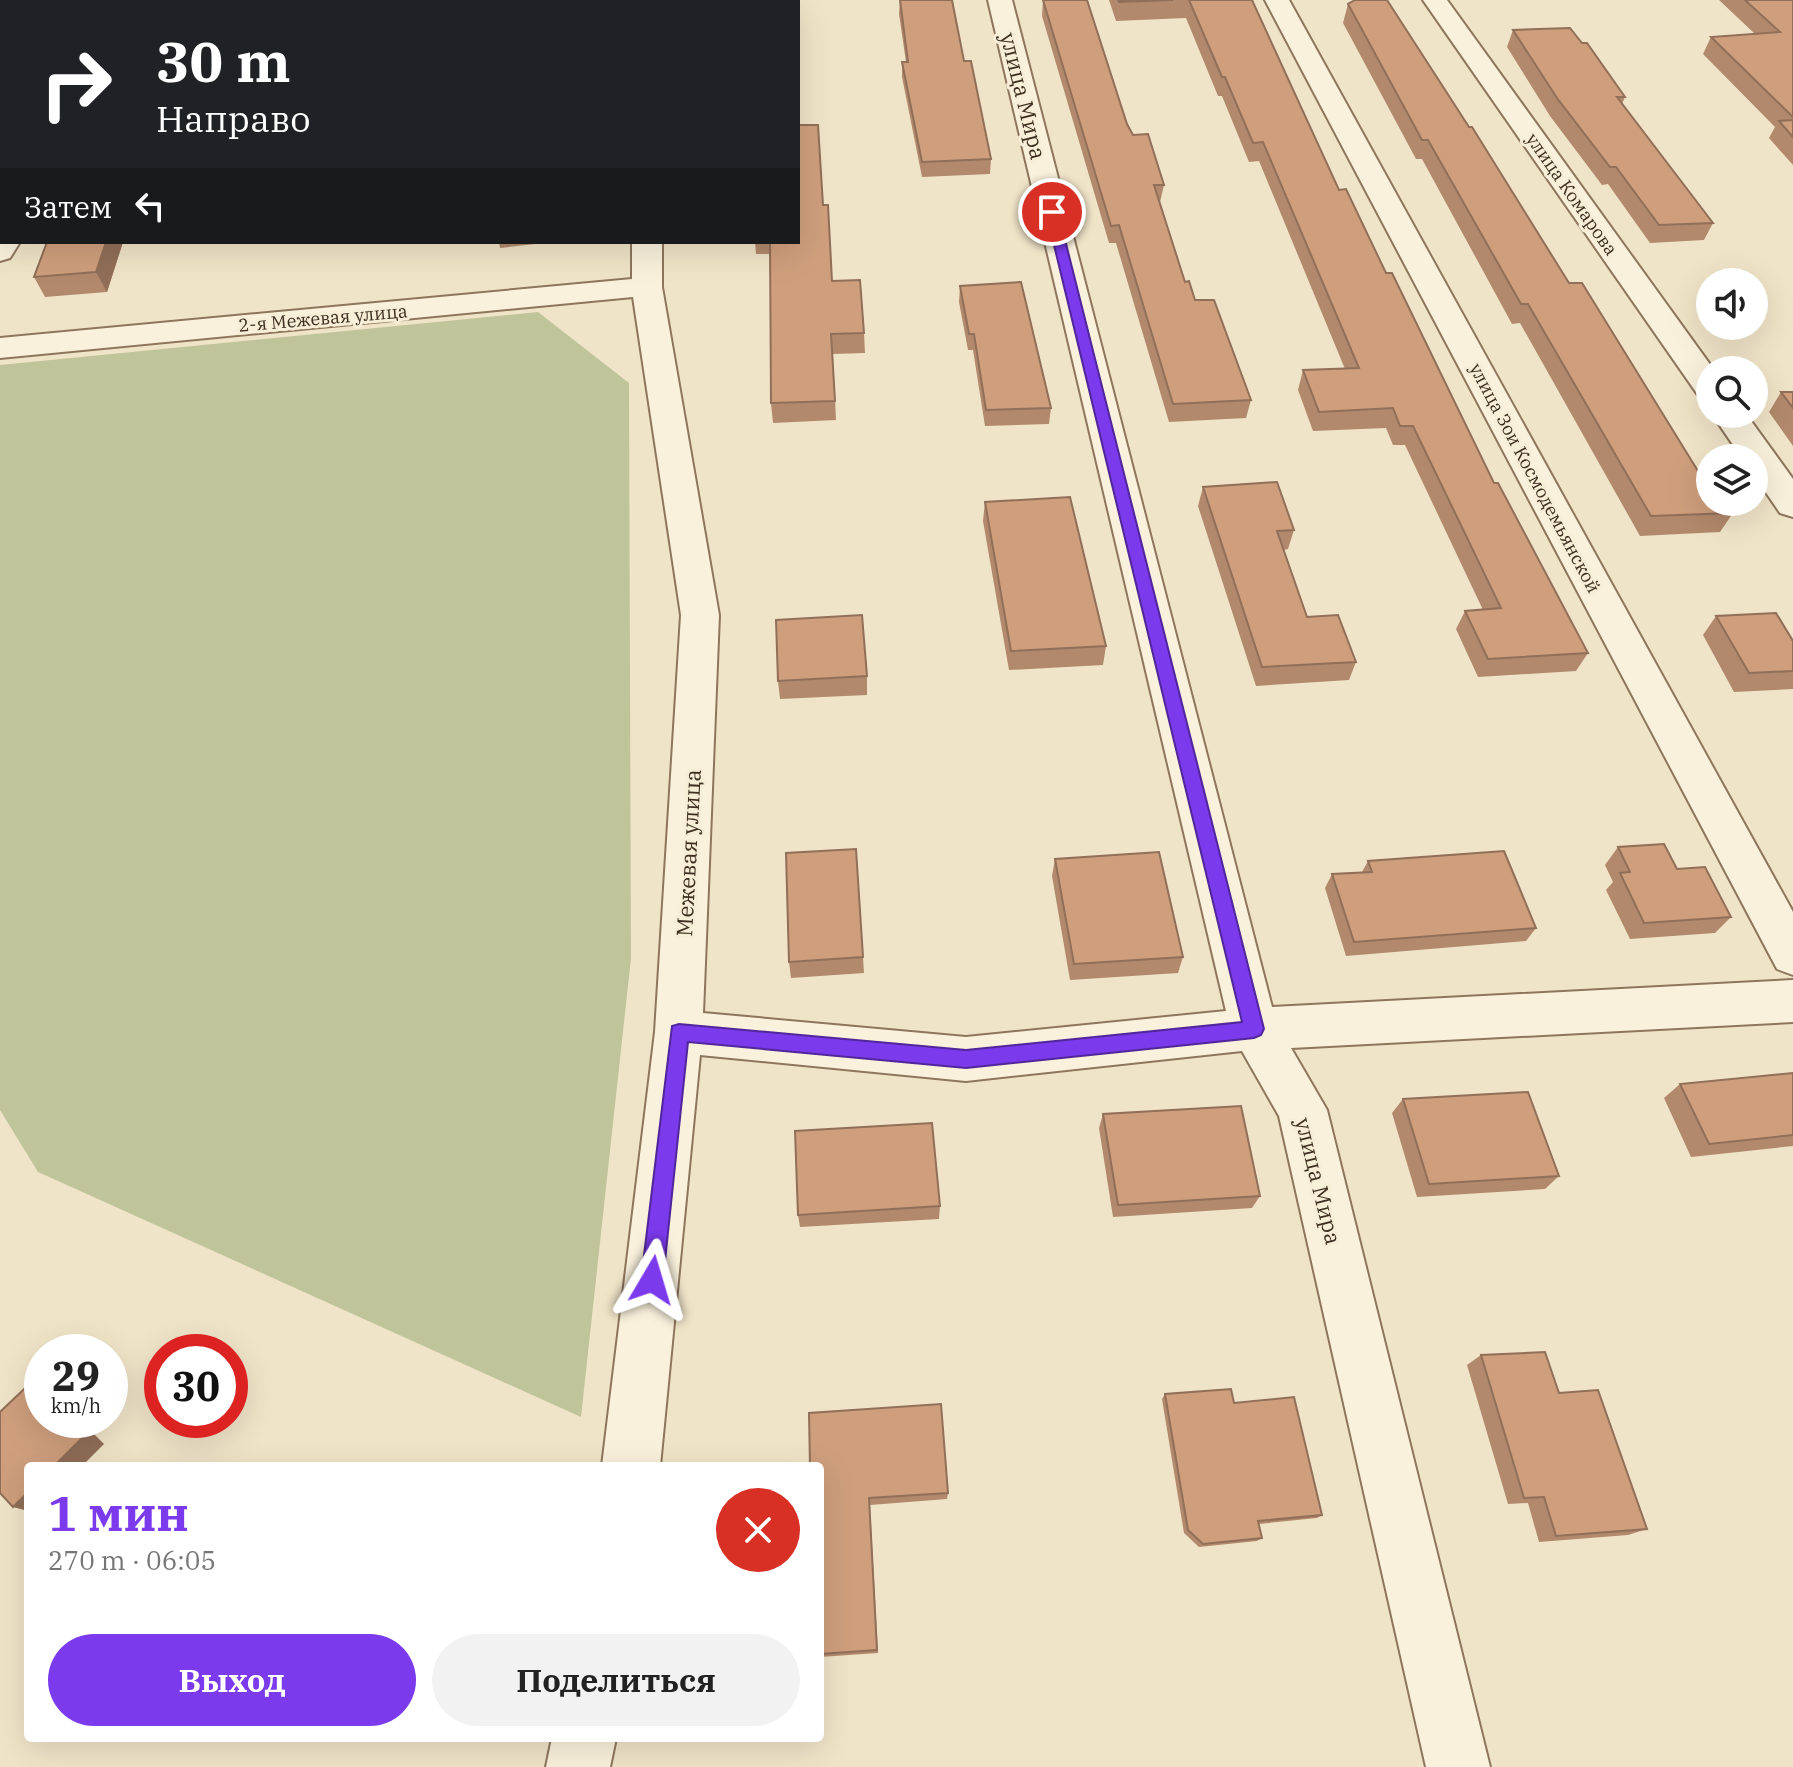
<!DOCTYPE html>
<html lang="ru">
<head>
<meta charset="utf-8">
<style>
	body { margin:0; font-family:"IBM Plex Serif",serif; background:#f2f2f2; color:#222; height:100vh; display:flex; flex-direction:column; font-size:30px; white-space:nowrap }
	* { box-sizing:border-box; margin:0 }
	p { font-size:26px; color:#767676 }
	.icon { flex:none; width:44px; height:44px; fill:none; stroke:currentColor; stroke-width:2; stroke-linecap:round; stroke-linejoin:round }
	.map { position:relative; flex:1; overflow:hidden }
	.panel { position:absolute; left:24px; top:1462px; width:800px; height:280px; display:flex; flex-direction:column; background:#fff; border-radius:8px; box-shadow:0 8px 32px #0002 }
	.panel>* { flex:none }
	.banner { position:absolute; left:0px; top:0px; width:800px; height:244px; box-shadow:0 8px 32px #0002; background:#202124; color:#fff; overflow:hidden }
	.fabs { position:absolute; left:1696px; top:268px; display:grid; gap:16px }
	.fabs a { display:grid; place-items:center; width:72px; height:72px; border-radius:50%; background:#fff; box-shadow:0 8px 32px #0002; font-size:40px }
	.speed { position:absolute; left:24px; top:1334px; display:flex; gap:16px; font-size:40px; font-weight:700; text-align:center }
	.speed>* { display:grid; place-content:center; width:104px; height:104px; border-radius:50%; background:#fff; box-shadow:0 8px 32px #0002; line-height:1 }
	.speed small { font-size:20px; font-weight:400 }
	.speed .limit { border:12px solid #d22; background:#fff; color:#111 }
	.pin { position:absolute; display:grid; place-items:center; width:68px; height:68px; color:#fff; margin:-34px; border:4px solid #fff; border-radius:50%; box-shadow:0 2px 8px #0007 }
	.me { position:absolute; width:88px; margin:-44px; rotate:7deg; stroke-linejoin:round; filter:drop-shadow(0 0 6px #0008) }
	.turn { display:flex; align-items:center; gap:28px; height:168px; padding:0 24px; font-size:36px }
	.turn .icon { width:104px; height:104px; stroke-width:2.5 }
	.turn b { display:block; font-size:56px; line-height:68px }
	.then { display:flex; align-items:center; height:76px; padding:0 24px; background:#0003; gap:16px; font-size:30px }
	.round { display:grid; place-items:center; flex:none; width:84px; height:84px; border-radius:42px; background:#f2f2f2 }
	.headline { display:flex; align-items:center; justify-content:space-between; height:136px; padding:0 24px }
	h1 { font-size:48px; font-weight:700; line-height:60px; color:#7c3aed }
	.action { display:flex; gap:16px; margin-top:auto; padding:16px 24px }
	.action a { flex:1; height:92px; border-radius:48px; background:#7c3aed; color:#fff; font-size:32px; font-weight:700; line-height:92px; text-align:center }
	.action a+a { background:#f2f2f2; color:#222 }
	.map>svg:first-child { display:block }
	.cemetery { fill:#bfc49a }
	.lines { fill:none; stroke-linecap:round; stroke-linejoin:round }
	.minor-casing { stroke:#8d765c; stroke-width:4 }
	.minor { fill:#faf1dc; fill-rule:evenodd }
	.wall { fill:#b2896c }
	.shaded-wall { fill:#916f58 }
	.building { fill:#cf9f7d; stroke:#916f58; stroke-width:2 }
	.route { fill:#7c3aed; stroke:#51269a; stroke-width:2 }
	.labels { text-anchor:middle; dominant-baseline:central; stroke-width:6; stroke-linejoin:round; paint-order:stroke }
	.far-street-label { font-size:18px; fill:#3d2e20; stroke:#f7eed8 }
	.street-label { font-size:22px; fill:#3d2e20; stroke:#f7eed8 }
</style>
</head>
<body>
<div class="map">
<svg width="1793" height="1767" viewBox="0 0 1793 1767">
	<rect width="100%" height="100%" fill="#f0e4c8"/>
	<path class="cemetery" d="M538 312 629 383 631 958 581 1417 38 1172 0 1110V365Z"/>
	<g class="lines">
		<g class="minor-casing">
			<path id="minor" d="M639 0H663V2H639Z
				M988 0H1012L1272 1007 1793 980V1022L1291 1048 1327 1110 1490 1767H1426L1279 1116 1242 1051 966 1081 700 1055 660 1466H602L655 1032 681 615 633 297 0 358V338L632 279V242H662V287L719 615 703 1013 966 1037 1226 1011Z
				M1265 0H1289L1793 912V975L1777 969Z
				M1423 0H1447L1714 370H1710V398L1698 395Z
				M0 49H2V65H0Z
				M0 234 2 242H20L10 258 0 261Z
				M1712 414H1746L1793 479V517L1780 513 1754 475V458H1742Z
				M552 1738H616L610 1767H546Z"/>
		</g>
		<use href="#minor" class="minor"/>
	</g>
	<path class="wall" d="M900 0 964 61 991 159 990 174 922 177 902 77V62H906L899 14Z
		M1043 0 1127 124 1133 135 1164 185 1160 202 1185 282 1251 400 1246 418 1169 422 1116 243H1109L1042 16Z
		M1109 0H1252L1339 190 1386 273 1494 483 1588 653 1576 671 1478 677 1456 629 1465 611 1483 610 1405 445H1393L1386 428 1313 431 1298 390 1303 370 1345 369 1259 161 1249 162 1222 96H1218L1186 18 1116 21Z
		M1719 0H1793V165L1769 138 1775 127 1703 54 1711 37 1755 34Z
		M1348 4 1569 283 1698 471 1733 513 1720 532 1640 536 1520 323 1512 324 1422 159H1416L1343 23Z
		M1513 30 1625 97 1622 104 1713 223 1704 240 1650 243 1608 184 1602 185 1550 116 1507 47Z
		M2 61V143H0V65Z
		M823 205 832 281 864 333 865 353 833 354 836 420 773 423 771 403 770 254H756L755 242H798Z
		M123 242 107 292 45 297 34 277Z
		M499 242H554L500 248Z
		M960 286 1051 408 1049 424 985 426 973 350H968L959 302Z
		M1781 392H1793V446L1769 412Z
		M1203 487 1294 530 1288 549 1284 550 1307 617 1356 662 1349 680 1256 686 1198 506Z
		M985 502 1106 646 1103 665 1009 670 983 521Z
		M1716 616 1793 641V689L1734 692 1703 635Z
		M867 676V695L780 699 778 681Z
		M1618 847 1677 869 1731 917 1715 933 1630 939 1606 890 1613 882 1605 865Z
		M856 849 864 973 791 978 789 962Z
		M1055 859 1183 957 1178 973 1070 980 1052 876Z
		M1368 861 1536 928 1526 941 1346 956 1325 888 1332 874 1362 872Z
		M1793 1073V1146L1691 1157 1664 1098 1680 1084Z
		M1403 1099 1559 1176 1545 1189 1417 1197 1392 1113Z
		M1103 1114 1260 1196 1252 1208 1113 1217 1099 1128Z
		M940 1206 939 1219 800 1227 798 1215Z
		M1481 1355 1559 1393 1647 1529 1628 1535 1539 1542 1528 1503 1508 1504 1467 1365Z
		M1165 1394 1322 1515 1317 1518 1259 1524 1262 1538 1257 1541 1199 1547 1184 1533 1162 1399Z
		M820 1466 948 1493 947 1499 870 1505 878 1653 820 1657Z"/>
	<path class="shaded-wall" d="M106 242H123L107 292 96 272Z
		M110 1375 122 1386 110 1398Z
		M68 1420H88L84 1424 104 1444 82 1466H54Z
		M28 1492V1511L13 1507Z
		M426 1738H439L438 1741 425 1740Z"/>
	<path class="building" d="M498 0H552V2H497Z
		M900 0H952L964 61H971L991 159 922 162 902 62H908Z
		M1043 0H1087L1127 124 1133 135 1148 134 1164 185H1154L1185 282 1189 281 1195 300H1214L1251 400 1173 404 1119 225 1111 226Z
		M1118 0H1173L1119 2Z
		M1189 0H1252L1339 190 1346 189 1386 273H1392L1494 483H1498L1588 653 1488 659 1465 611 1501 608 1413 426H1400L1393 408 1319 412 1303 370 1359 368 1263 142 1253 143 1225 77H1222Z
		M1355 0H1387L1469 127H1472L1569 283H1582L1698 471H1706L1710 477V502H1726L1733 513 1651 516 1528 304H1521L1428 140H1422L1348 4Z
		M1745 0H1793V117L1711 37 1780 32Z
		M1570 28 1582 43H1587L1625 97H1617L1713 223 1659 225 1616 167H1610L1557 98 1513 30Z
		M2 61V123H0V65Z
		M1793 120V137L1779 121Z
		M798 125H818L823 205H828L832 281 860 280 864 333 831 334 835 401 771 403 770 242H798Z
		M47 242H106L96 272 34 277Z
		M1021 282 1051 408 986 410 974 334H969L960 286Z
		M1781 392H1793V408Z
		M1277 482 1294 530 1277 531 1307 617 1338 615 1356 662 1262 667 1203 487Z
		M1070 497 1106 646 1011 651 985 502Z
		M1776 613 1793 641V671L1749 673 1716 616Z
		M862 615 867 676 778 681 776 620Z
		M1664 844 1677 869 1705 867 1731 917 1644 923 1620 873 1630 872 1618 847Z
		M856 849 863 957 789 962 786 853Z
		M1504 851 1536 928 1354 942 1332 874 1372 872 1368 861Z
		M1159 852 1183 957 1074 964 1055 859Z
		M1793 1073V1135L1709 1144 1680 1084Z
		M1528 1092 1559 1176 1429 1184 1403 1099Z
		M1241 1106 1260 1196 1118 1205 1103 1114Z
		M932 1123 940 1206 798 1215 795 1131Z
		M70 1345 77 1352H62Z
		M1545 1352 1559 1393 1598 1390 1647 1529 1556 1536 1544 1497 1524 1498 1481 1355Z
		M42 1372V1420H68L84 1436 54 1466H28V1492L13 1507 0 1493V1412Z
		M1231 1389 1234 1403 1294 1397 1322 1515 1258 1521 1262 1538 1203 1544 1188 1530 1165 1394Z
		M941 1404 948 1493 869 1498 877 1650 820 1654V1466H810L809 1413Z"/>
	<path class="route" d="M1052 208 1058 212 1264 1029 1261 1035 1254 1038 966 1068 688 1042 663 1280 659 1288 652 1291 644 1288 641 1280 672 1026 679 1024 966 1050 1242 1022 1046 212Z"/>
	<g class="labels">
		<g class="far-street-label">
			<text transform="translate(1572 194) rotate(55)">улица Комарова</text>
			<text transform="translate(323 318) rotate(-5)">2-я Межевая улица</text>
			<text transform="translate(1535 478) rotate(62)">улица Зои Космодемьянской</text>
		</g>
		<g class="street-label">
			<text transform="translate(1024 96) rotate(76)">улица Мира</text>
			<text transform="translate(688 853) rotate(-87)">Межевая улица</text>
			<text transform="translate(1319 1181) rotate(76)">улица Мира</text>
		</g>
	</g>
</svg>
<div class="fabs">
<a><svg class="icon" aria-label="sound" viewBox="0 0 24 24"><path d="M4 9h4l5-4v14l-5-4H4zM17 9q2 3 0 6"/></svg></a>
<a><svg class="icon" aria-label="search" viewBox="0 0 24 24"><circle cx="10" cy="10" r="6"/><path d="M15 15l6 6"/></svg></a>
<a><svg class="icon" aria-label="layers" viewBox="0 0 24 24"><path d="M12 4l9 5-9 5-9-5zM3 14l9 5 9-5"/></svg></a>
</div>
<div class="speed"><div>29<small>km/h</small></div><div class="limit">30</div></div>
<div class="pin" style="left:1052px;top:212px;background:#d93025"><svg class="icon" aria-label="arrive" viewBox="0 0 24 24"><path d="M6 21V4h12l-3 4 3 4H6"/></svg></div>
<svg class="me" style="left:652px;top:1280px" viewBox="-20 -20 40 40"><path d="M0-17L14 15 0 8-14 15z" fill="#7c3aed" stroke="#fff" stroke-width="4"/></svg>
<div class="banner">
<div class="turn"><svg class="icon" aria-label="right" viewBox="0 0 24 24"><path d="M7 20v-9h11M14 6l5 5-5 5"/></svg><div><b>30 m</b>Направо</div></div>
<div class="then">Затем<svg class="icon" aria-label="left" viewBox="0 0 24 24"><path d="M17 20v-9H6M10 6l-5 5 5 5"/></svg></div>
</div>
<section class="panel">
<div class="headline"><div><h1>1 мин</h1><p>270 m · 06:05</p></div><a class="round" style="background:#d93025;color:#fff"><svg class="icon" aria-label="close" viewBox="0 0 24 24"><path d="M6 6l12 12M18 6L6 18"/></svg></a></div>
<div class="action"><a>Выход</a><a>Поделиться</a></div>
</section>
</div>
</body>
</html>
